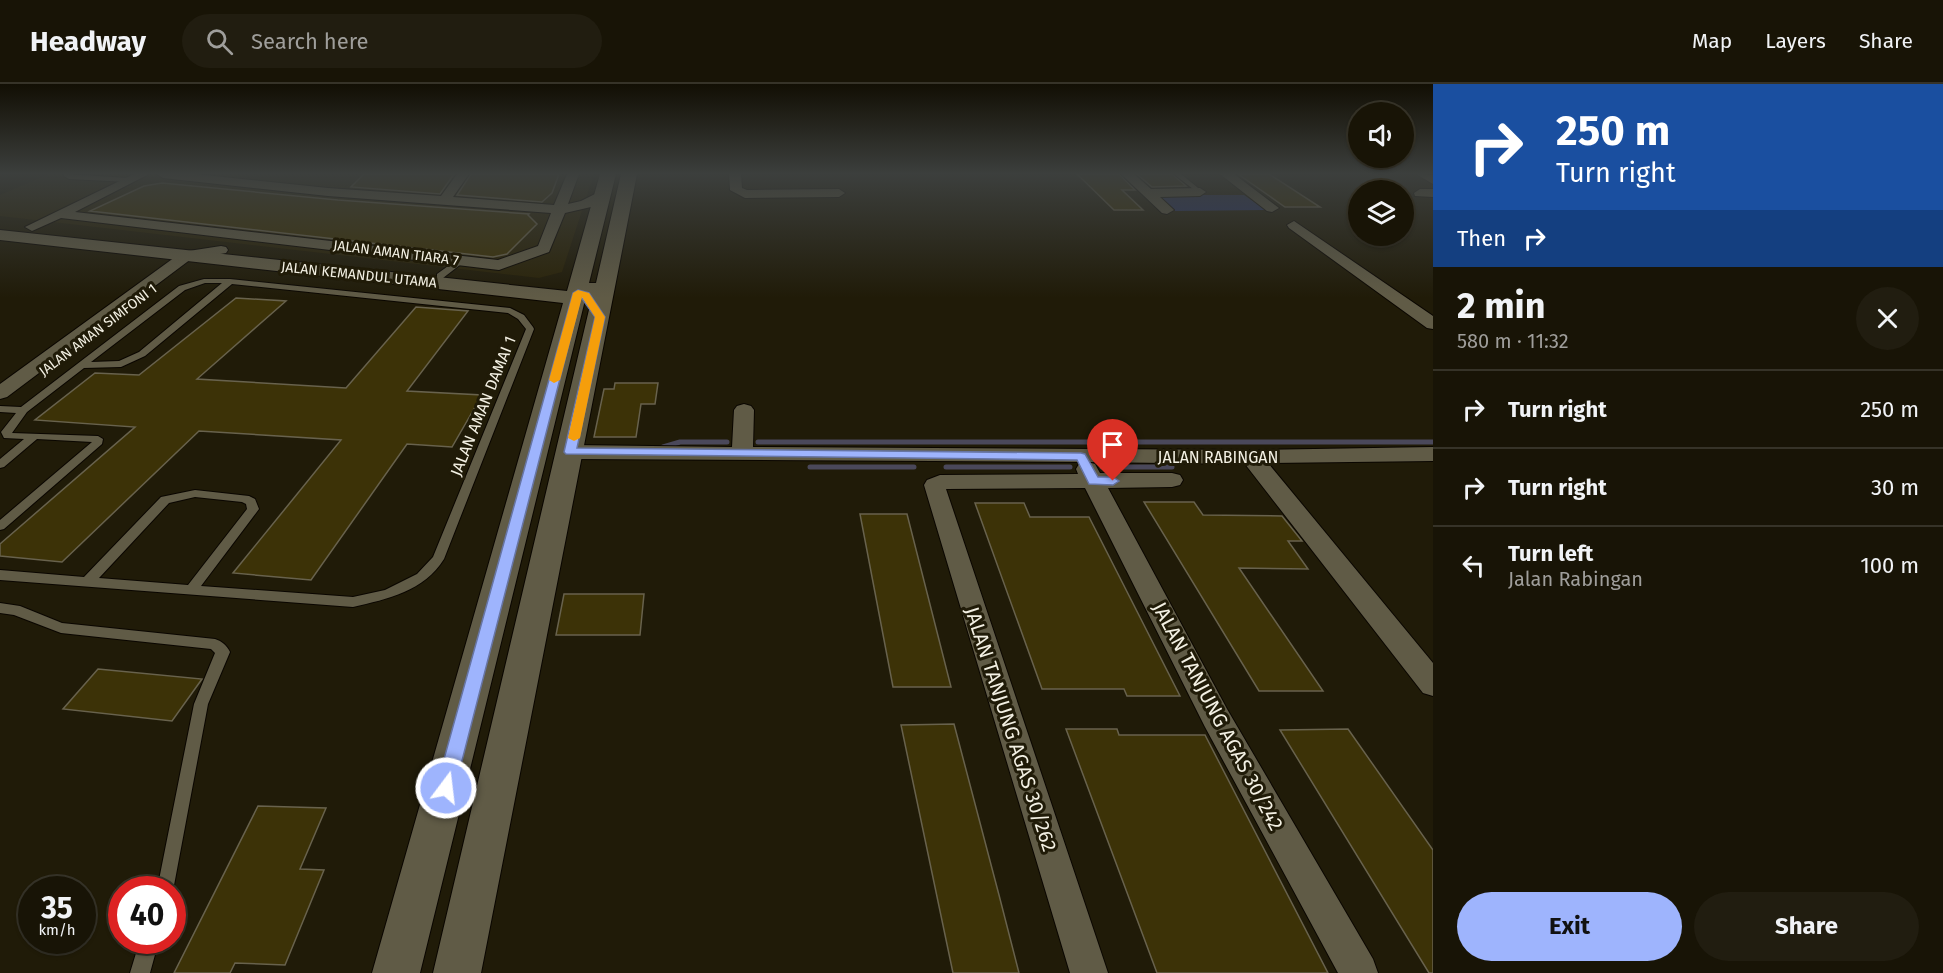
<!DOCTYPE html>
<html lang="en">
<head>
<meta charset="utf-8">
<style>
	body { margin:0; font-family:"Fira Sans",sans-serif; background:#211d10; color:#f1f3f6; height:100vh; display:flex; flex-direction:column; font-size:22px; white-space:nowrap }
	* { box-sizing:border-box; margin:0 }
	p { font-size:20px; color:#9f9e9b }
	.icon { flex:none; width:33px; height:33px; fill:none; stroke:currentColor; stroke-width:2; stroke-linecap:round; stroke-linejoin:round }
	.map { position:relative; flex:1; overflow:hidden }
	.sheet { display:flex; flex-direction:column; background:#181406; width:510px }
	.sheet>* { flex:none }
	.banner { background:#1a4fa0; color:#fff; overflow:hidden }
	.fabs { position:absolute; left:1348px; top:18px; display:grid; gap:12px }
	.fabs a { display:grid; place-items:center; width:66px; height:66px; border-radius:50%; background:#181406; box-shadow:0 2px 4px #0004,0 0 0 2px #363328; font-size:30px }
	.speed { position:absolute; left:18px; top:792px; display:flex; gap:12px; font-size:30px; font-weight:700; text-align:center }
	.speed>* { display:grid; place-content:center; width:78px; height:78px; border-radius:50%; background:#181406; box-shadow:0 2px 4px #0004,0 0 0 2px #363328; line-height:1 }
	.speed small { font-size:15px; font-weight:400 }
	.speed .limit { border:9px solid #d22; background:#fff; color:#111 }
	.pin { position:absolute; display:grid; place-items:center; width:51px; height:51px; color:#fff; margin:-62px -26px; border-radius:50% 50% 50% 0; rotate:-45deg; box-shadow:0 0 6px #0007 }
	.pin .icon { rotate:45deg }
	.me { position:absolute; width:66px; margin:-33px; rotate:15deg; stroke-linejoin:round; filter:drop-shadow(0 0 4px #0008) }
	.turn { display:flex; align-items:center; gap:21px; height:126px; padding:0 24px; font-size:27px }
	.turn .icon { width:78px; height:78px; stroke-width:2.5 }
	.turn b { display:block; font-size:42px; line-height:51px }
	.then { display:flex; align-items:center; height:57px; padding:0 24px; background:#0003; gap:12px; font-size:22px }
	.round { display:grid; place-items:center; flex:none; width:63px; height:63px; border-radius:32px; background:#211d10 }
	.overview { display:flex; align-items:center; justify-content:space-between; height:102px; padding:0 24px }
	h1 { font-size:36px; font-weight:700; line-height:45px }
	.button { display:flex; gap:12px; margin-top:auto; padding:12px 24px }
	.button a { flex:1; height:69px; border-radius:36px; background:#9eb4fd; color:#111; font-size:24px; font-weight:700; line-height:69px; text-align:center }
	.button a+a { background:#211d10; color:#f1f3f6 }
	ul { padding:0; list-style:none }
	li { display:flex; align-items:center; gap:18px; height:78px; padding:0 24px; border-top:2px solid #363328 }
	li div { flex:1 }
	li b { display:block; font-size:22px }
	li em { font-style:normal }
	header { display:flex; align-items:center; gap:36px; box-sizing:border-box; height:84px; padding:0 30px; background:#181406; border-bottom:2px solid #363328 }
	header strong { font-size:28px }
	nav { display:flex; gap:33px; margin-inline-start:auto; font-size:21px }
	.search { width:420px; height:54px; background:#211d10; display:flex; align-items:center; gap:15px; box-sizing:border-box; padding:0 21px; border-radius:33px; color:#9f9e9b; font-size:22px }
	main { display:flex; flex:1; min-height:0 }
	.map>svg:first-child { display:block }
	.built { fill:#2a2308 }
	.green { fill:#29356d }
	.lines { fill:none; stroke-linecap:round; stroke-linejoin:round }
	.stream { stroke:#4a485a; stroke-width:5 }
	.building { fill:#3c3207; stroke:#68624d; stroke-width:1.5 }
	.service-casing { stroke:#0a0600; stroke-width:2 }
	.minor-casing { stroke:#0a0600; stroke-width:2 }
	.tertiary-casing { stroke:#0a0600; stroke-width:2 }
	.service { fill:#605b46; fill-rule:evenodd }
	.minor { fill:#605b46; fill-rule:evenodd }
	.tertiary { fill:#605b46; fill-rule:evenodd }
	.route { fill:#9eb4fd; stroke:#6775a4; stroke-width:1.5 }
	.slow { fill:#f59e0b }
	.labels { text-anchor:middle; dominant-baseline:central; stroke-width:6; stroke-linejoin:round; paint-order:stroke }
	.far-street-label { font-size:14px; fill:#f3f0e3; stroke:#201b08 }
	.street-label { font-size:16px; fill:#f3f0e3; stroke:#201b08 }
	.near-street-label { font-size:20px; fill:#f3f0e3; stroke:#201b08 }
</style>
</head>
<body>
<header>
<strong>Headway</strong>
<div class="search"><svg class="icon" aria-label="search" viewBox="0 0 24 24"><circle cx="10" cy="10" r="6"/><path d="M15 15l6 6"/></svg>Search here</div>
<nav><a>Map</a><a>Layers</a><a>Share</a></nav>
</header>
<main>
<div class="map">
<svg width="1433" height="889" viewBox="0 0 1433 889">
	<rect width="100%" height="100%" fill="#201b08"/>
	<path class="built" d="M49 90H594L562 188 539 194 0 132V111Z"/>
	<path class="green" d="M1157 111H1244L1266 126 1175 127Z"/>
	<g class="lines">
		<path class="stream" d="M758 358H1433
			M663 363 680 358H727
			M810 383H914
			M946 383H1070
			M1102 383H1172"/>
	</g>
	<path class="building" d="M364 90H454L440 110 351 103Z
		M471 90H559L552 109 542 118 457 111Z
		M1077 90H1119L1135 106H1122L1143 126H1114Z
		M1137 90H1172L1186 102 1152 103Z
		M1238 90H1269L1320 123H1285Z
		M162 99 338 116 529 130 528 131 537 140 507 170 493 173 90 127 144 102Z
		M236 214 286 217 197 295 346 304 416 223 468 227 407 307 482 311 452 363 407 360 311 496 233 489 341 356 199 347 62 478 0 472V460L135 343 35 336 95 289 139 291Z
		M615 299H658L655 320H641L636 353H594L604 305H614Z
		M1144 418H1194L1203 431 1282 432 1302 457H1288L1308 485 1239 484 1323 607H1259Z
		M975 419H1024L1030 433H1089L1180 612H1127L1124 605H1042Z
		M860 430H907L951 603H893Z
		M564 510H644L640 551H556Z
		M98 585 202 595 172 637 63 625Z
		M954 640 999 811 1019 889H953L901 641Z
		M1066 645H1117L1119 651H1205L1328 889H1157Z
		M1348 645 1433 766V889H1429L1280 646Z
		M258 722 326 724 300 785 324 786 285 881 235 879 230 889H174Z"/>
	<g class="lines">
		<g class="service-casing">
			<path id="service" d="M64 90 129 94 132 96 129 98 69 95 64 92Z
				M1174 90H1181L1203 108 1198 109Z
				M458 175 465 177 443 194H437V190Z
				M204 195H230L510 224 524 231 533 243 534 245 444 475C424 507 388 515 353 523L0 496V486L84 493 161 413 195 406 249 412 255 415 259 425 201 502 353 513 385 506 417 490 433 473 526 245 518 235 508 229 232 200 145 272 121 283 84 284 27 328 12 349 98 352 103 355 102 360 4 445 0 446V436L92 358 37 355 4 383 0 384V375L24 355 4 354 1 348 16 329 0 328V322L21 323 179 202ZM205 199H222L139 268 119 277 91 278 185 206ZM195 413 242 418 246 420 247 425 188 501 99 494 169 419Z
				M0 519 20 522 62 539 215 555C222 557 227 562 230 568L208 620 172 812V806H157L194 620 215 569 211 565 61 549 14 531 0 529Z
				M140 856H159L150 889H130Z"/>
		</g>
		<g class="minor-casing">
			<path id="minor" d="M134 90H149L75 128 498 176 538 162 551 129 328 112 163 94 157 90H195L328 104 441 112 457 90H469L453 113 554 121 567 90H579L568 120 581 117 601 107 608 111 591 123 565 129 549 168 499 186 61 134 32 147 25 143Z
				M729 90H741L742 104 747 106 839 105 845 109 839 113 745 114 730 106Z
				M1121 90H1134L1151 105 1200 104 1206 108 1200 112 1160 113 1174 126 1167 130 1162 129Z
				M1220 90H1234L1279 124 1272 128 1267 127Z
				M1416 90 1433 91V100Z
				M1420 105H1433V113L1415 112 1414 109Z
				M1294 137 1433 232V245L1427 244 1289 144 1287 141Z
				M221 162 226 163 228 166 226 169 191 175 7 313 0 315V300L182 168Z
				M744 320 751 322 754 326 753 363 1251 366 1433 363V377L1268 379 1433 579V612L1423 609 1245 380 1088 378 1095 380 1100 389H1172L1180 391 1183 396 1180 401 1172 403 1108 404 1227 625 1373 875 1378 889H1338L1205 643 1085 404 946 405 1108 889H1070L924 401 927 396 940 391 1078 390 1076 385 1079 380 1086 378 571 375 563 373 560 368 563 363 571 361 732 363 734 326 737 322Z"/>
		</g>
		<g class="tertiary-casing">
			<path id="tertiary" d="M600 90H616L589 199H596L621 90H637L481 889H433L592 213 585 216 420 889H372L563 219 0 156V146L567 207Z"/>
		</g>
		<use href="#service" class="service"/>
		<use href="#minor" class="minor"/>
		<use href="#tertiary" class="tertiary"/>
	</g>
	<linearGradient id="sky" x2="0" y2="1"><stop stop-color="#120f04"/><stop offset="0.42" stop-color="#3c3f3d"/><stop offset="1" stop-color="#3c3f3d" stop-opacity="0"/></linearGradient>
	<rect width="1433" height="214" fill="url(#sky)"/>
	<path class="route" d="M578 206 589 209 605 233 577 364 1081 369 1085 370 1098 393H1113L1119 397 1113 401 1089 400 1077 376 566 370 564 368 595 233 581 213 455 704 452 710 446 712 439 710 436 704 573 209Z"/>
	<path class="slow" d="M578 206 589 209 605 233 580 354 574 357 568 354 595 233 582 213 560 296 554 299 549 296 573 209Z"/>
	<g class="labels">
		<g class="far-street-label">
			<text transform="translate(396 169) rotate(7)">JALAN AMAN TIARA 7</text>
			<text transform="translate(359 191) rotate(6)">JALAN KEMANDUL UTAMA</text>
			<text transform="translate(98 246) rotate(-37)">JALAN AMAN SIMFONI 1</text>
		</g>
		<g class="street-label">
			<text transform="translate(483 322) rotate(-68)">JALAN AMAN DAMAI 1</text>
			<text x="1218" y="373">JALAN RABINGAN</text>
		</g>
		<g class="near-street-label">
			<text transform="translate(1218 632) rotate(62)">JALAN TANJUNG AGAS 30/242</text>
			<text transform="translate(1011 645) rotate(72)">JALAN TANJUNG AGAS 30/262</text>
		</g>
	</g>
</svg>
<div class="fabs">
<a><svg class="icon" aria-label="sound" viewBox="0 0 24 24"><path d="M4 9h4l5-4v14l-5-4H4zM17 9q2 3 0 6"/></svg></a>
<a><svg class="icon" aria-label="layers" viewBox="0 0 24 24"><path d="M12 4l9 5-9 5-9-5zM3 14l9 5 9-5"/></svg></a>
</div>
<div class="speed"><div>35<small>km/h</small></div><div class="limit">40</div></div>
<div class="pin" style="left:1113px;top:397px;background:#d93025"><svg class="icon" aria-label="arrive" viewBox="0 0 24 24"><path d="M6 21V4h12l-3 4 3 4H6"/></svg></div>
<svg class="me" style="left:446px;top:704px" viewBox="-20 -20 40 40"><circle r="17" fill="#9eb4fd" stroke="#fff" stroke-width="3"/><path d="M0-11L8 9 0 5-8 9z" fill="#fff"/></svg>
</div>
<section class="sheet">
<div class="banner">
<div class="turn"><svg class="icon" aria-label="right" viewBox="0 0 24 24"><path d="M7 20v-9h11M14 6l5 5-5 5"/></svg><div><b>250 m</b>Turn right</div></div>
<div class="then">Then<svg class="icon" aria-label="right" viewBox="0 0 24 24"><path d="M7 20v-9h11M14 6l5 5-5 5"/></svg></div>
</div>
<div class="overview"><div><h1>2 min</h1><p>580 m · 11:32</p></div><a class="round"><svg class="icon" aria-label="close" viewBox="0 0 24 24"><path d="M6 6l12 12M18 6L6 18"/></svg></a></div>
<ul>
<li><svg class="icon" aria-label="right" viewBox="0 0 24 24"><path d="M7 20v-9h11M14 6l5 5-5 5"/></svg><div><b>Turn right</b></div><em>250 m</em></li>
<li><svg class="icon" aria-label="right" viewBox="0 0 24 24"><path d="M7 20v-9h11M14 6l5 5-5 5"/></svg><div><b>Turn right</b></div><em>30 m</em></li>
<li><svg class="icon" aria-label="left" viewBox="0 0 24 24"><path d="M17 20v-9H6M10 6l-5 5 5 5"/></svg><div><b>Turn left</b><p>Jalan Rabingan</p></div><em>100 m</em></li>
</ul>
<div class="button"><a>Exit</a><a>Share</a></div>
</section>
</main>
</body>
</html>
